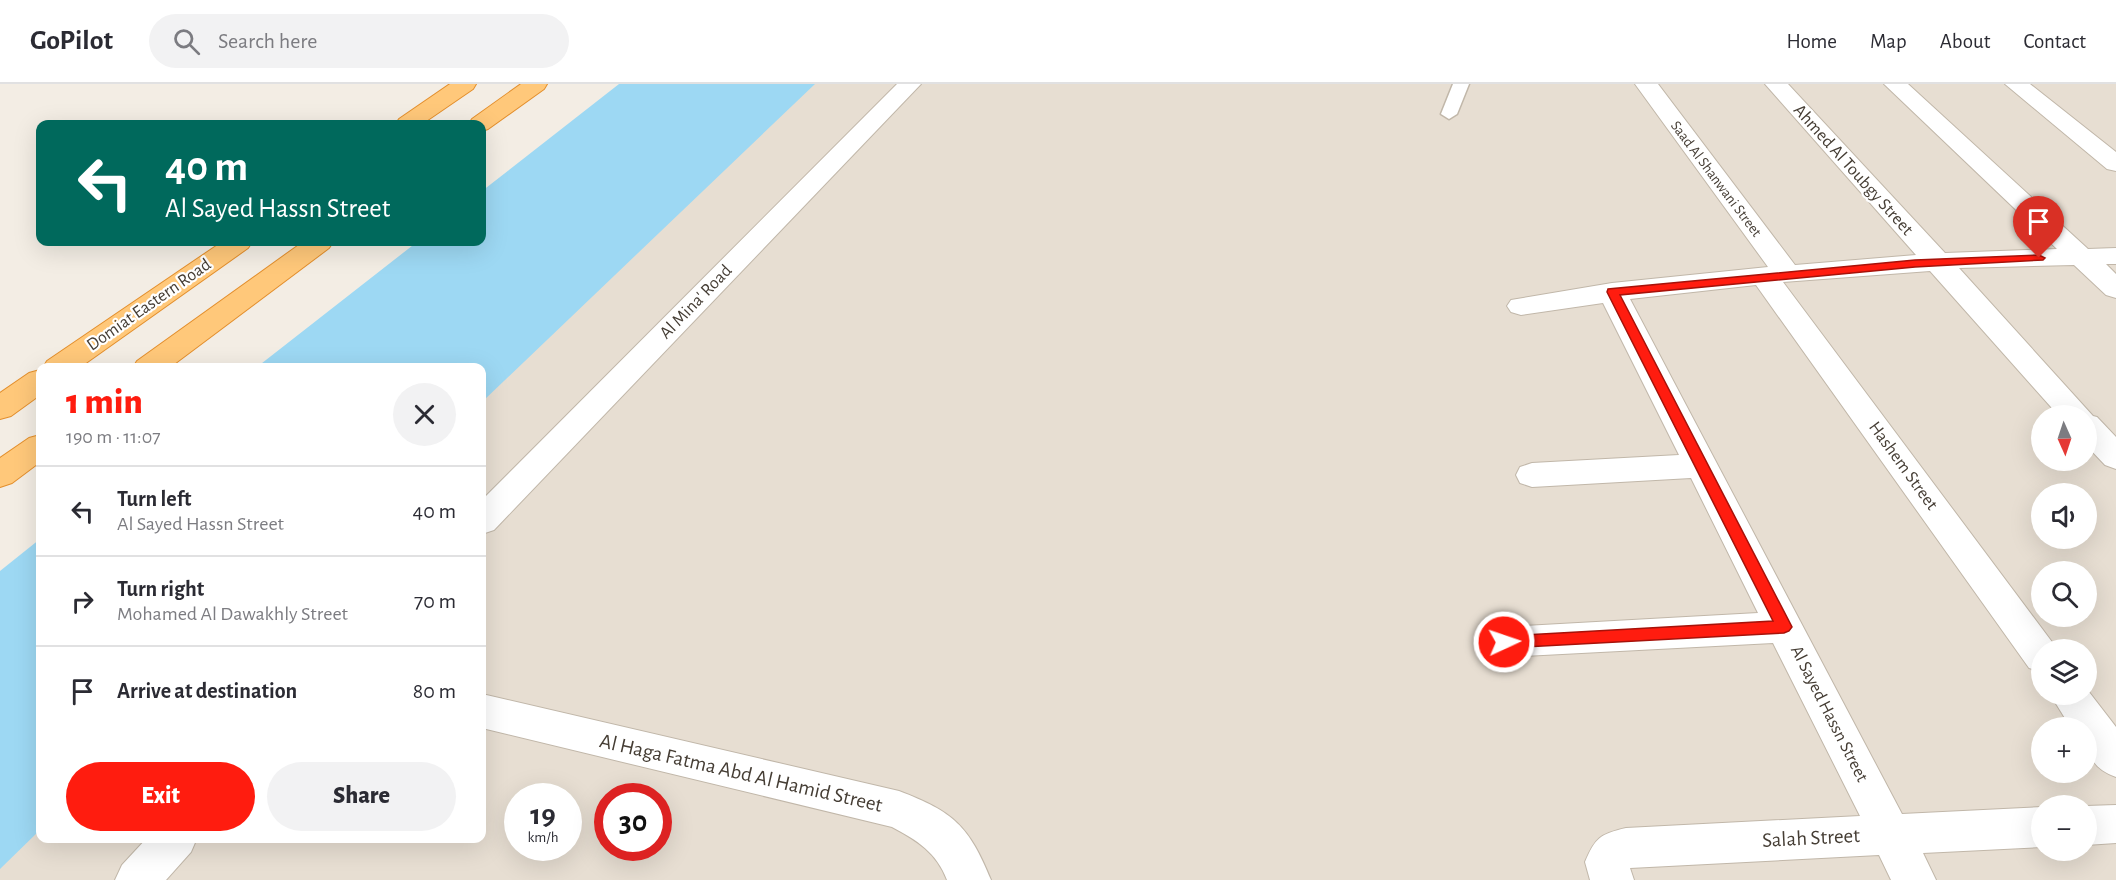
<!DOCTYPE html>
<html lang="en">
<head>
<meta charset="utf-8">
<style>
	body { margin:0; font-family:"Alegreya Sans",sans-serif; background:#f2f2f3; color:#2b2b33; height:100vh; display:flex; flex-direction:column; font-size:22px; white-space:nowrap }
	* { box-sizing:border-box; margin:0 }
	p { font-size:20px; color:#7c7c81 }
	.icon { flex:none; width:33px; height:33px; fill:none; stroke:currentColor; stroke-width:2; stroke-linecap:round; stroke-linejoin:round }
	.map { position:relative; flex:1; overflow:hidden }
	.panel { position:absolute; left:36px; top:279px; width:450px; height:480px; display:flex; flex-direction:column; background:#fff; border-radius:12px; box-shadow:0 6px 24px #0002 }
	.panel>* { flex:none }
	.hud { position:absolute; left:36px; top:36px; width:450px; height:126px; border-radius:12px; box-shadow:0 6px 24px #0002; background:#00695c; color:#fff; overflow:hidden }
	.needle { width:39px; rotate:177deg }
	.tools { position:absolute; left:2031px; top:321px; display:grid; gap:12px }
	.tools a { display:grid; place-items:center; width:66px; height:66px; border-radius:50%; background:#fff; box-shadow:0 6px 24px #0002; font-size:30px }
	.speed { position:absolute; left:504px; top:699px; display:flex; gap:12px; font-size:30px; font-weight:700; text-align:center }
	.speed>* { display:grid; place-content:center; width:78px; height:78px; border-radius:50%; background:#fff; box-shadow:0 6px 24px #0002; line-height:1 }
	.speed small { font-size:15px; font-weight:400 }
	.speed .limit { border:9px solid #d22; background:#fff; color:#111 }
	.pin { position:absolute; display:grid; place-items:center; width:51px; height:51px; color:#fff; margin:-62px -26px; border-radius:50% 50% 50% 0; rotate:-45deg; box-shadow:0 0 6px #0007 }
	.pin .icon { rotate:45deg }
	.me { position:absolute; width:66px; margin:-33px; rotate:87deg; stroke-linejoin:round; filter:drop-shadow(0 0 4px #0008) }
	.turn { display:flex; align-items:center; gap:21px; height:126px; padding:0 30px; font-size:27px }
	.turn .icon { width:78px; height:78px; stroke-width:2.5 }
	.turn b { display:block; font-size:42px; line-height:51px }
	.round { display:grid; place-items:center; flex:none; width:63px; height:63px; border-radius:32px; background:#f2f2f3 }
	.head { display:flex; align-items:center; justify-content:space-between; height:102px; padding:0 30px }
	h1 { font-size:36px; font-weight:800; line-height:45px; color:#ff1c0f }
	.primary-button { display:flex; gap:12px; margin-top:auto; padding:12px 30px }
	.primary-button a { flex:1; height:69px; border-radius:36px; background:#ff1c0f; color:#fff; font-size:24px; font-weight:800; line-height:69px; text-align:center }
	.primary-button a+a { background:#f2f2f3; color:#2b2b33 }
	ul { padding:0; list-style:none }
	li { display:flex; align-items:center; gap:18px; height:90px; padding:0 30px; border-top:2px solid #e1e1e2 }
	li div { flex:1 }
	li b { display:block; font-size:22px }
	li em { font-style:normal }
	header { display:flex; align-items:center; gap:36px; box-sizing:border-box; height:84px; padding:0 30px; background:#fff; border-bottom:2px solid #e1e1e2 }
	header strong { font-size:28px }
	nav { display:flex; gap:33px; margin-inline-start:auto; font-size:21px }
	.search { width:420px; height:54px; background:#f2f2f3; display:flex; align-items:center; gap:15px; box-sizing:border-box; padding:0 21px; border-radius:33px; color:#7c7c81; font-size:22px }
	.map>svg:first-child { display:block }
	.residential { fill:#e7ded2; fill-rule:evenodd }
	.water { fill:#9dd8f3 }
	.lines { fill:none; stroke-linecap:round; stroke-linejoin:round }
	.service-casing { stroke:#c1b7a9; stroke-width:3 }
	.minor-casing { stroke:#c1b7a9; stroke-width:2 }
	.tertiary-casing { stroke:#c1b7a9; stroke-width:2 }
	.trunk-casing { stroke:#e38f2d; stroke-width:2 }
	.service { fill:#fff; fill-rule:evenodd }
	.minor { fill:#fff; fill-rule:evenodd }
	.tertiary { fill:#fff; fill-rule:evenodd }
	.trunk { fill:#ffc87a; fill-rule:evenodd }
	.route { fill:#ff1c0f; stroke:#a6120a; stroke-width:1.5 }
	.labels { text-anchor:middle; dominant-baseline:central; stroke-width:4.5; stroke-linejoin:round; paint-order:stroke }
	.far-street-label { font-size:15px; fill:#453d34; stroke:#fff }
	.street-label { font-size:18px; fill:#453d34; stroke:#fff }
	.near-street-label { font-size:21px; fill:#453d34; stroke:#fff }
</style>
</head>
<body>
<header>
<strong>GoPilot</strong>
<div class="search"><svg class="icon" aria-label="search" viewBox="0 0 24 24"><circle cx="10" cy="10" r="6"/><path d="M15 15l6 6"/></svg>Search here</div>
<nav><a>Home</a><a>Map</a><a>About</a><a>Contact</a></nav>
</header>
<div class="map">
<svg width="2116" height="796" viewBox="0 0 2116 796">
	<rect width="100%" height="100%" fill="#f3ede4"/>
	<path class="residential" d="M718 0H2116V796H0V614L40 580V754H482V284ZM2042 332H2086V376H2042ZM2042 410H2086V454H2042ZM2042 488H2086V532H2042ZM2042 566H2086V610H2042ZM2042 644H2086V688H2042ZM518 712H568V764H518ZM608 712H658V764H608ZM2042 722H2086V766H2042Z"/>
	<path class="water" d="M619 0H815L482 318V284L257 283 417 158H482V107Z
		M40 455V746L0 785V487Z"/>
	<g class="lines">
		<g class="service-casing">
			<path id="service" d="M1453 0H1469L1457 30 1449 35 1441 30Z"/>
		</g>
		<g class="minor-casing">
			<path id="minor" d="M1635 0H1658L1795 181 1916 171 1765 0H1788L1945 169 2057 165 1884 0H1908L2088 165 2116 164V180H2106L2116 190V214L2106 211 2074 181 1959 184 2093 332 2097 333 2116 353V385L2105 381 2086 361V332H2059L1930 187 1783 198 2055 562 2057 566H2042V588L2029 584 1756 201 1630 215 1902 730 2042 723V763L1923 769 1936 796H1891L1879 771 1630 784 1634 796H1590L1585 778C1595 754 1600 750 1626 744L1860 732 1773 559 1504 573 1491 569 1485 558 1491 547 1504 543 1758 529 1691 394 1532 403 1520 399 1516 391 1520 383 1532 379 1679 371 1603 219 1521 231 1511 228 1507 222 1511 216 1612 199 1768 183Z
				M2005 0H2030L2116 68V87L2107 85Z
				M2086 604 2116 643V693C2091 684 2086 669 2086 644H2071L2050 610H2086Z
				M482 610 899 707C954 728 969 742 991 796H947C937 769 917 756 892 743L482 644Z
				M2116 721V759L2086 761V722Z"/>
		</g>
		<g class="tertiary-casing">
			<path id="tertiary" d="M897 0H921L494 446 482 450V416Z
				M147 754H197L191 768 166 796H115L122 781Z"/>
		</g>
		<g class="trunk-casing">
			<path id="trunk" d="M450 0H476L473 5 422 40H396L399 35Z
				M521 0H547L544 5 488 45 482 47V40H469L472 35Z
				M222 158H252L248 164 79 284H43L47 277Z
				M303 158H333L329 164 169 284H133L137 277Z
				M40 286V311L11 332 0 335V309L29 289Z
				M40 351V378L12 399 0 403V374L29 354Z"/>
		</g>
		<use href="#service" class="service"/>
		<use href="#minor" class="minor"/>
		<use href="#tertiary" class="tertiary"/>
		<use href="#trunk" class="trunk"/>
	</g>
	<path class="route" d="M2039 171 2045 174 2043 176 1915 183 1620 211 1792 543 1789 547 1784 549 1504 564 1499 562 1497 558 1499 553 1504 552 1773 537 1607 208 1608 205 1915 176Z"/>
	<g class="labels">
		<g class="far-street-label">
			<text transform="translate(1716 95) rotate(53)">Saad Al Shanwani Street</text>
		</g>
		<g class="street-label">
			<text transform="translate(1853 86) rotate(48)">Ahmed Al Toubgy Street</text>
			<text transform="translate(696 218) rotate(-46)">Al Mina' Road</text>
			<text transform="translate(149 221) rotate(-35)">Domiat Eastern Road</text>
			<text transform="translate(1903 382) rotate(54)">Hashem Street</text>
			<text transform="translate(1829 630) rotate(63)">Al Sayed Hassn Street</text>
		</g>
		<g class="near-street-label">
			<text transform="translate(741 689) rotate(13)">Al Haga Fatma Abd Al Hamid Street</text>
			<text transform="translate(1811 754) rotate(-3)">Salah Street</text>
		</g>
	</g>
</svg>
<div class="tools">
<a><svg class="needle" viewBox="-14 -14 28 28"><path d="M0-13l5 13h-10z" fill="#e53935"/><path d="M0 13l5-13h-10z" fill="#7c7c81"/></svg></a>
<a><svg class="icon" aria-label="sound" viewBox="0 0 24 24"><path d="M4 9h4l5-4v14l-5-4H4zM17 9q2 3 0 6"/></svg></a>
<a><svg class="icon" aria-label="search" viewBox="0 0 24 24"><circle cx="10" cy="10" r="6"/><path d="M15 15l6 6"/></svg></a>
<a><svg class="icon" aria-label="layers" viewBox="0 0 24 24"><path d="M12 4l9 5-9 5-9-5zM3 14l9 5 9-5"/></svg></a>
<a>+</a>
<a>−</a>
</div>
<div class="speed"><div>19<small>km/h</small></div><div class="limit">30</div></div>
<div class="pin" style="left:2039px;top:174px;background:#d93025"><svg class="icon" aria-label="arrive" viewBox="0 0 24 24"><path d="M6 21V4h12l-3 4 3 4H6"/></svg></div>
<svg class="me" style="left:1504px;top:558px" viewBox="-20 -20 40 40"><circle r="17" fill="#ff1c0f" stroke="#fff" stroke-width="3"/><path d="M0-11L8 9 0 5-8 9z" fill="#fff"/></svg>
<div class="hud">
<div class="turn"><svg class="icon" aria-label="left" viewBox="0 0 24 24"><path d="M17 20v-9H6M10 6l-5 5 5 5"/></svg><div><b>40 m</b>Al Sayed Hassn Street</div></div>
</div>
<section class="panel">
<div class="head"><div><h1>1 min</h1><p>190 m · 11:07</p></div><a class="round"><svg class="icon" aria-label="close" viewBox="0 0 24 24"><path d="M6 6l12 12M18 6L6 18"/></svg></a></div>
<ul>
<li><svg class="icon" aria-label="left" viewBox="0 0 24 24"><path d="M17 20v-9H6M10 6l-5 5 5 5"/></svg><div><b>Turn left</b><p>Al Sayed Hassn Street</p></div><em>40 m</em></li>
<li><svg class="icon" aria-label="right" viewBox="0 0 24 24"><path d="M7 20v-9h11M14 6l5 5-5 5"/></svg><div><b>Turn right</b><p>Mohamed Al Dawakhly Street</p></div><em>70 m</em></li>
<li><svg class="icon" aria-label="arrive" viewBox="0 0 24 24"><path d="M6 21V4h12l-3 4 3 4H6"/></svg><div><b>Arrive at destination</b></div><em>80 m</em></li>
</ul>
<div class="primary-button"><a>Exit</a><a>Share</a></div>
</section>
</div>
</body>
</html>
